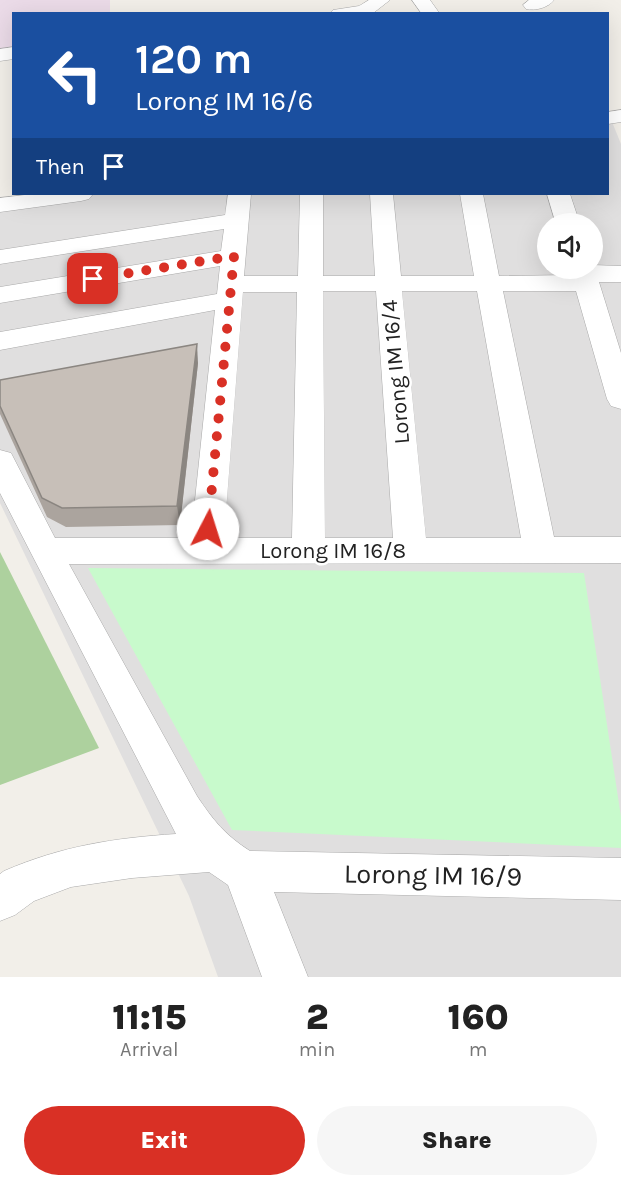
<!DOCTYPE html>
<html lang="en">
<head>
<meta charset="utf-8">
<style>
	body { margin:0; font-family:Karla,sans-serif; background:#f6f6f6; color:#222; height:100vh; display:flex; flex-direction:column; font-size:22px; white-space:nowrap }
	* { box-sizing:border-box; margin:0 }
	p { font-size:20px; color:#767676 }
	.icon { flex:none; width:33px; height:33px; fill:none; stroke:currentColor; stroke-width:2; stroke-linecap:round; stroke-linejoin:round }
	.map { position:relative; height:977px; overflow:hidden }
	.side { display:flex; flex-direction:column; background:#fff; flex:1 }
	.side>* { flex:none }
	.guide { position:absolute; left:12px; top:12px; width:597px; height:183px; border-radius:0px; box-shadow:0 6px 24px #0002; background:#1a4fa0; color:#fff; overflow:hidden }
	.controls { position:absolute; left:537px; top:213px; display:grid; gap:12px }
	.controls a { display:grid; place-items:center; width:66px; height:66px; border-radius:50%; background:#fff; box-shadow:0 6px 24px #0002; font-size:30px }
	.pin { position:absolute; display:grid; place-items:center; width:51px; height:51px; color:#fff; margin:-26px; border-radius:12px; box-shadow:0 3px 9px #0006 }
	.me { position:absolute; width:66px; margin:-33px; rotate:5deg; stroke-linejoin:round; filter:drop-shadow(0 0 4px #0008) }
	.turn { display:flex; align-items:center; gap:21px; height:126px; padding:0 24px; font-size:27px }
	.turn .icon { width:78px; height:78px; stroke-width:2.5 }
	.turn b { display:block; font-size:42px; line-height:51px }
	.then { display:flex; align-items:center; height:57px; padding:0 24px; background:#0003; gap:12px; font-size:22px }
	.eta { display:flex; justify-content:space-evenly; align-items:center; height:102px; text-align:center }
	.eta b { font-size:36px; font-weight:800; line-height:42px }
	.button { display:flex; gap:12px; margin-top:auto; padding:12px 24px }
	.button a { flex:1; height:69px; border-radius:36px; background:#d93025; color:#fff; font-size:24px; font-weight:800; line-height:69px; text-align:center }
	.button a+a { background:#f6f6f6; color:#222 }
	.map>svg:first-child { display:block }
	.residential { fill:#e0dfdf; fill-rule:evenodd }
	.industrial { fill:#ebdbe8 }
	.forest { fill:#add19e }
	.park { fill:#c8facc }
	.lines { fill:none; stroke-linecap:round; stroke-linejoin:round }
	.minor-casing { stroke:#a9a9a9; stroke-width:1 }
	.minor { fill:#fff; fill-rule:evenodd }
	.wall { fill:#aba49e }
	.shaded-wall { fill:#8b8681 }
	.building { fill:#c7bfb8; stroke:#8b8681; stroke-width:1.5 }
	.route { stroke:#d93025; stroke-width:10; stroke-dasharray:0 18 }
	.labels { text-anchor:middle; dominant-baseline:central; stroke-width:5; stroke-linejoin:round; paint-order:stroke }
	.street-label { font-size:22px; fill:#222; stroke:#fff }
	.near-street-label { font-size:27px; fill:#222; stroke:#fff }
</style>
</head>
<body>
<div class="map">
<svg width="621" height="977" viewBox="0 0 621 977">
	<rect width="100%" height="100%" fill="#f2efe9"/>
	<path class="residential" d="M608 112 621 144V977H218L189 896 0 503V199L40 194H608ZM548 224H592V268H548Z"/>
	<path class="industrial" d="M0 0H110V13L14 14 13 59 0 61Z"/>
	<path class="forest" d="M0 552 99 748 0 785Z"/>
	<path class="park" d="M88 568 584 573 621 817V848L232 830Z"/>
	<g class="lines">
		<g class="minor-casing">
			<path id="minor" d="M369 0H390L372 14H330L333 10 359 6Z
				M412 0H430L440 14H422Z
				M529 0H554C548 8 535 11 526 9L523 5Z
				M14 47V59L0 61V49Z
				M621 110V122L608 124V112Z
				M33 194H93L89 199 81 201 0 212V198Z
				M228 194H251L244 276H298L300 194H323V276H375L370 194H393L401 276H474L460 194H483L499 276 571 275 570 268H592V265L621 266V282H599L621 353V409L611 406 607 399 576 291H503L554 537H621V563L69 564 197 796C213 820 225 835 250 851L621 858V900L274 892 308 977H262L228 885 209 872 132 878 71 887 34 901 15 915 0 921V874L4 871C62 846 114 838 176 834L0 493V450L11 453 55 538H191L215 310 0 350V332L217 294 220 266 0 303V287L221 251 224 229 0 264V250L225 215ZM323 291H376L393 538H325ZM402 291H477L521 538H426ZM243 292H297L292 538H224Z
				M547 194H570L580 224H556Z"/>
		</g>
		<use href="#minor" class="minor"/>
	</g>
	<path class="wall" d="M198 363 180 525 66 527 47 517 0 414V380Z"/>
	<path class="shaded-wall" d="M197 344 198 363 180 525 177 506Z"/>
	<path class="building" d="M197 344 177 506 62 508 42 498 0 406V380Z"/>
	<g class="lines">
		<path class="route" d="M93 279 234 256 208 529"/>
	</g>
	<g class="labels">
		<g class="street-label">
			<text transform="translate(396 372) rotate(-95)">Lorong IM 16/4</text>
			<text x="333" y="551">Lorong IM 16/8</text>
		</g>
		<g class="near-street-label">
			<text transform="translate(433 875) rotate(1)">Lorong IM 16/9</text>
		</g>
	</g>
</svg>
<div class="controls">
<a><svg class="icon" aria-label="sound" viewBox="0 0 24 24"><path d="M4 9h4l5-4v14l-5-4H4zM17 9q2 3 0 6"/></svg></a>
</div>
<div class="pin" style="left:93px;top:279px;background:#d93025"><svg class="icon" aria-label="arrive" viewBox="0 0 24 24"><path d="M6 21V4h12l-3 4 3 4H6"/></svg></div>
<svg class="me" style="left:208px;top:529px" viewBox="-20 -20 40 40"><circle r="19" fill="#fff"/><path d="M0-13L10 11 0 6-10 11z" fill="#d93025"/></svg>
<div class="guide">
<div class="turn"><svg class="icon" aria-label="left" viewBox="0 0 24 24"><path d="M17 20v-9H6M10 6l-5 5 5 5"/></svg><div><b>120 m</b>Lorong IM 16/6</div></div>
<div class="then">Then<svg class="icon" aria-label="arrive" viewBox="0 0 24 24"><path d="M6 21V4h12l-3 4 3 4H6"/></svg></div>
</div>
</div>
<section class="side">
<div class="eta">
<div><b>11:15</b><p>Arrival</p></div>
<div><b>2</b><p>min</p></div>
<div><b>160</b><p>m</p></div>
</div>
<div class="button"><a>Exit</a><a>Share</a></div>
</section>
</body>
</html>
